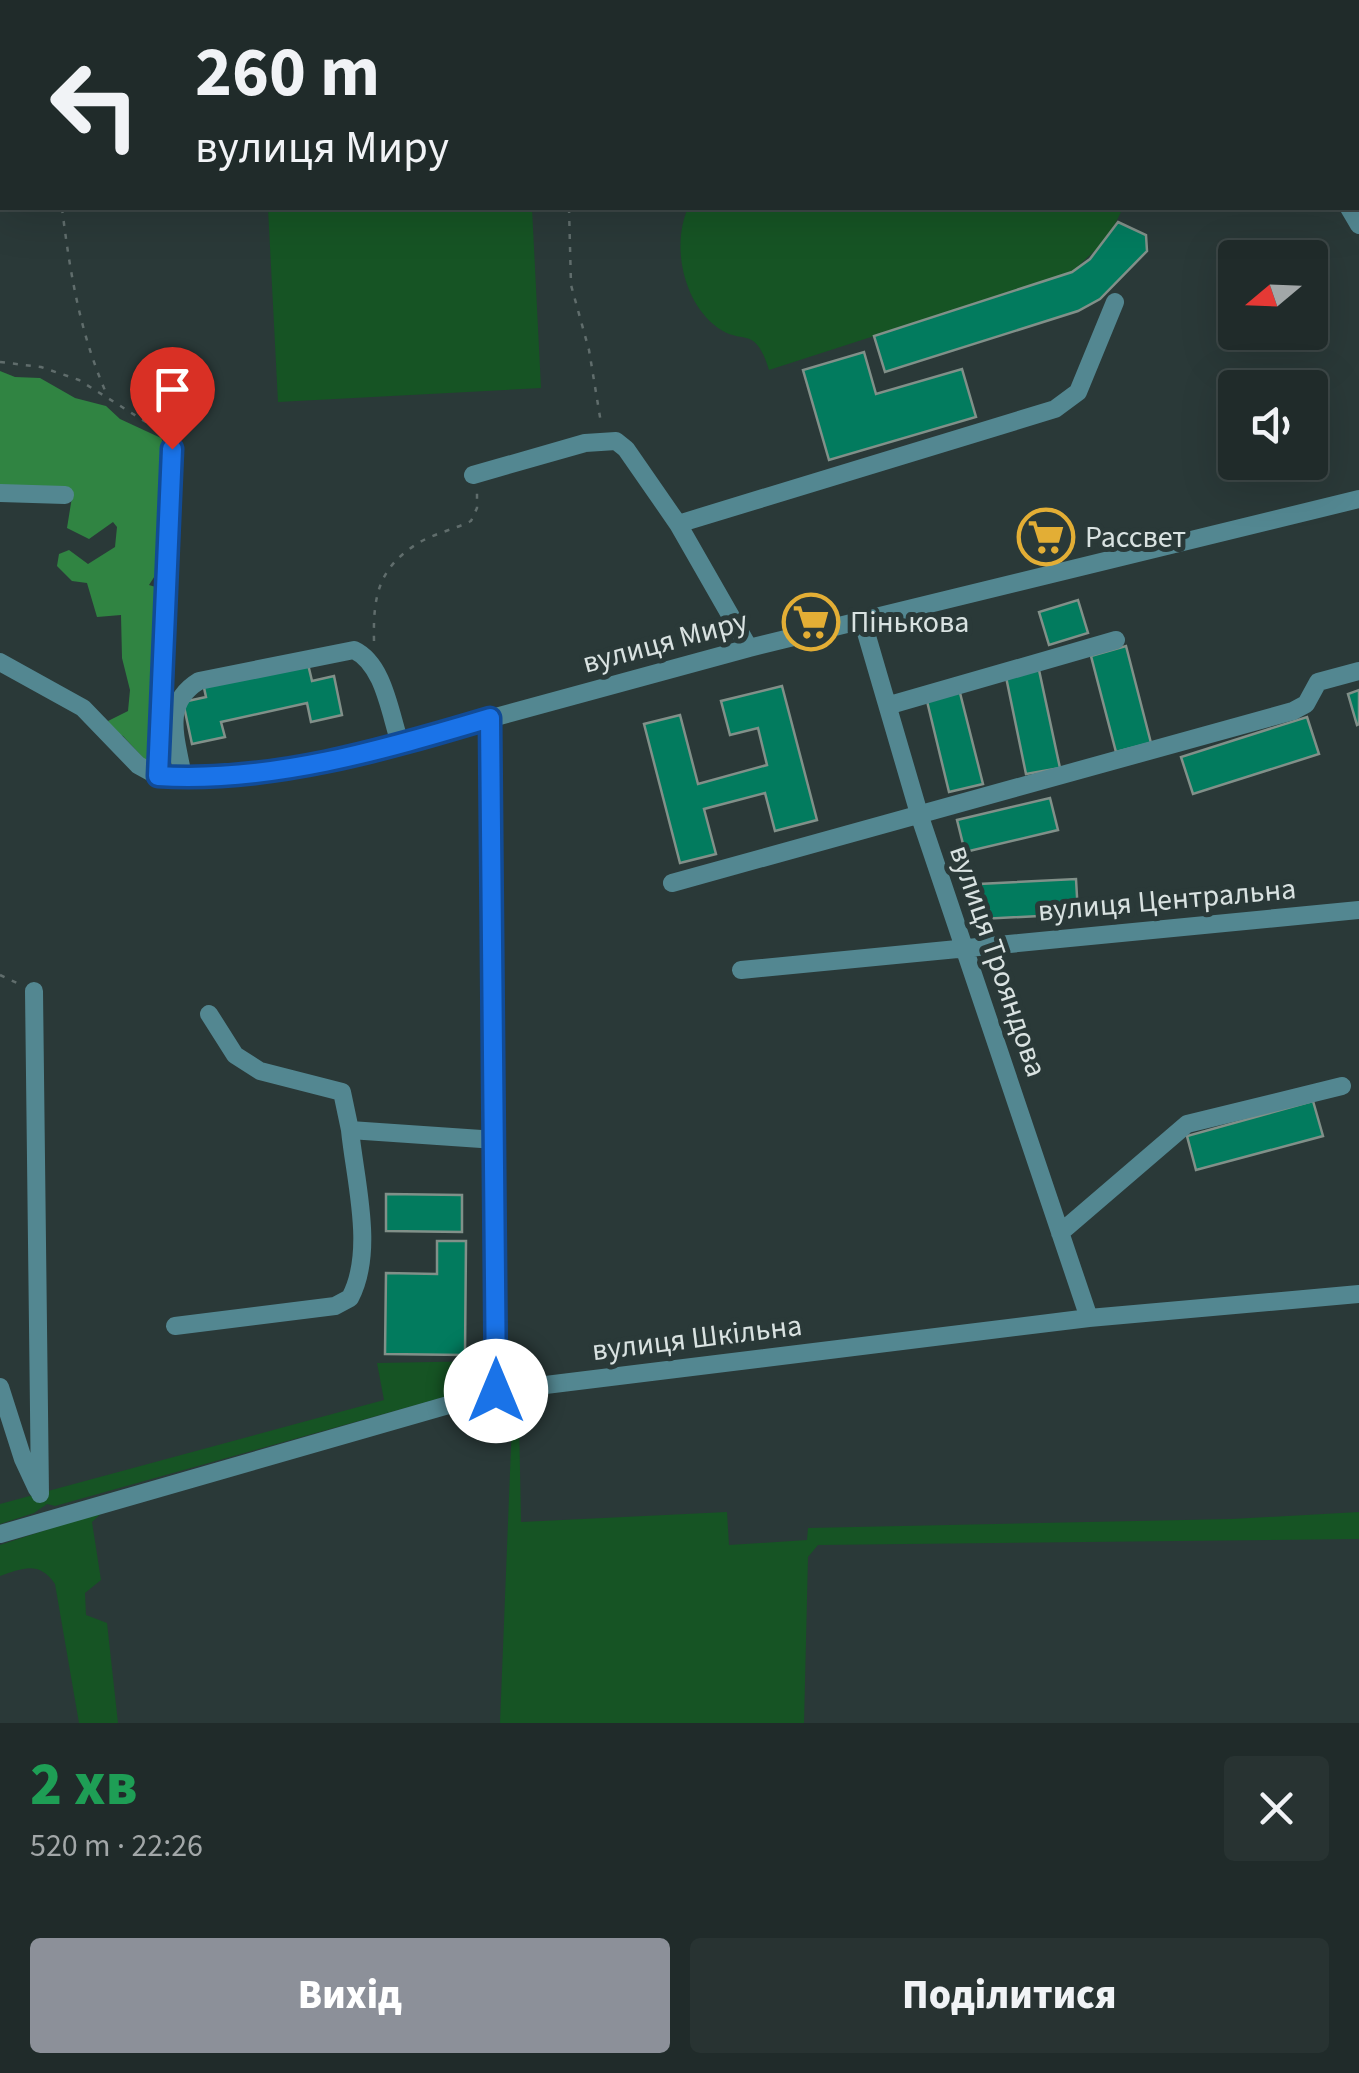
<!DOCTYPE html>
<html lang="uk">
<head>
<meta charset="utf-8">
<style>
	body { margin:0; font-family:"Source Sans 3",sans-serif; background:#283332; color:#f1f3f6; height:100vh; display:flex; flex-direction:column; font-size:38px; white-space:nowrap }
	* { box-sizing:border-box; margin:0 }
	p { font-size:32px; color:#a2a7a8 }
	.icon { flex:none; width:55px; height:55px; fill:none; stroke:currentColor; stroke-width:2; stroke-linecap:round; stroke-linejoin:round }
	.map { position:relative; height:1723px; overflow:hidden }
	.side { display:flex; flex-direction:column; background:#202b2a; flex:1 }
	.side>* { flex:none }
	.guide { position:absolute; left:0px; top:0px; width:1360px; height:210px; box-shadow:0 10px 40px #0002,0 0 0 2px #3d4747; background:#202b2a; color:#f1f3f6; overflow:hidden }
	.needle { width:65px; rotate:251deg }
	.fabs { position:absolute; left:1218px; top:240px; display:grid; gap:20px }
	.fabs a { display:grid; place-items:center; width:110px; height:110px; border-radius:10px; background:#202b2a; box-shadow:0 10px 40px #0002,0 0 0 2px #3d4747; font-size:50px }
	.pin { position:absolute; display:grid; place-items:center; width:85px; height:85px; color:#fff; margin:-102px -42px; border-radius:50% 50% 50% 0; rotate:-45deg; box-shadow:0 0 10px #0007 }
	.pin .icon { rotate:45deg }
	.me { position:absolute; width:110px; margin:-55px; rotate:0deg; stroke-linejoin:round; filter:drop-shadow(0 0 8px #0008) }
	.turn { display:flex; align-items:center; gap:35px; height:210px; padding:0 30px; font-size:45px }
	.turn .icon { width:130px; height:130px; stroke-width:2.5 }
	.turn b { display:block; font-size:70px; line-height:85px }
	.round { display:grid; place-items:center; flex:none; width:105px; height:105px; border-radius:10px; background:#283332 }
	.head { display:flex; align-items:center; justify-content:space-between; height:170px; padding:0 30px }
	h1 { font-size:60px; font-weight:800; line-height:75px; color:#1e9e55 }
	.button { display:flex; gap:20px; margin-top:auto; padding:20px 30px }
	.button a { flex:1; height:115px; border-radius:10px; background:#8c9099; color:#fff; font-size:40px; font-weight:800; line-height:115px; text-align:center }
	.button a+a { background:#283332; color:#f1f3f6 }
	.map>svg:first-child { display:block }
	.green { fill:#165424 }
	.forest { fill:#308442 }
	.building { fill:#027b5e; stroke:#819089; stroke-width:2.5 }
	.lines { fill:none; stroke-linecap:round; stroke-linejoin:round }
	.path { stroke:#606d6c; stroke-width:2.5; stroke-dasharray:5 8; stroke-linecap:butt }
	.minor { stroke:#538791; stroke-width:18 }
	.route-casing { stroke:#114b97; stroke-width:25 }
	.route { stroke:#1a73e8; stroke-width:18 }
	.labels { text-anchor:middle; dominant-baseline:central; stroke-width:10; stroke-linejoin:round; paint-order:stroke }
	.poi-label { font-size:30px; fill:#d9e2e1; stroke:#2a3938; text-anchor:start }
	.street-label { font-size:30px; fill:#d9e2e1; stroke:#2a3938 }
</style>
</head>
<body>
<div class="map">
<svg width="1359" height="1723" viewBox="0 0 1359 1723">
	<rect width="100%" height="100%" fill="#2a3938"/>
	<path class="green" d="M268 208H532L541 388 278 402Z
		M688 208H1123L1108 238 1072 272 769 370C754 321 742 349 713 324 682 297 672 244 688 208Z
		M490 1361 486 1382 480 1387 55 1506 47 1504 34 1513 0 1524V1504L384 1400 377 1363Z
		M519 1420 521 1522 727 1512 729 1545 807 1540 808 1528 1232 1519 1359 1512V1539L818 1545 808 1557 804 1723H500L512 1422Z
		M104 1511 92 1522 101 1580 85 1593 86 1615 107 1623 118 1723H79L55 1584C39 1561 24 1568 0 1576V1545Z"/>
	<path class="forest" d="M0 371 15 377 40 378 75 398 106 406 120 419 161 438 167 450 160 568 149 585 159 588 153 757 147 762 123 736 111 731 108 721 128 711 130 690 122 658 121 615 97 617 87 583 72 581 57 566 59 554 69 550 88 564 115 547 117 527 113 522 89 539 67 528 72 497 0 489Z"/>
	<path class="building" d="M1118 222 1146 235 1147 251 1100 299 1078 311 885 372 874 336 1072 272 1090 259Z
		M864 352 876 394 962 369 976 417 829 460 803 370Z
		M1078 600 1088 633 1049 645 1039 612Z
		M1126 646 1151 743 1116 752 1091 656Z
		M307 660 312 681 334 676 342 715 311 722 307 703 221 722 225 737 192 744 183 702 206 697 203 683Z
		M1039 670 1060 768 1026 774 1006 677Z
		M782 686 817 820 775 831 765 793 704 809 716 854 680 863 644 724 680 715 698 784 767 765 758 728 730 735 721 701Z
		M959 689 983 784 949 792 926 697Z
		M1359 690V724L1357 725 1348 694Z
		M1307 717 1319 754 1193 794 1181 757Z
		M1050 798 1058 830 965 852 957 820Z
		M1076 879 1078 914 981 919 979 884Z
		M1313 1101 1323 1136 1196 1170 1187 1136Z
		M386 1194 462 1195V1232L386 1231Z
		M437 1241H466L465 1355 385 1354 386 1273 437 1274Z"/>
	<g class="lines">
		<path class="path" d="M1358 28 1359 27
			M0 30H2
			M0 45 2 49
			M0 111 2 110
			M62 208C70 273 80 334 107 395
			M569 208 571 285 589 350 601 423
			M0 362 41 367 79 380 165 434
			M374 641C373 596 378 567 420 542 436 533 455 529 471 521L477 508V493
			M0 975 17 983"/>
		<path class="minor" d="M1320 0 1321 2
			M1358 102 1359 100
			M1349 208 1359 225
			M172 449 158 776 205 779 257 774 400 743 749 648 1359 499
			M473 475 585 443 616 441 626 449 678 524 749 648
			M0 493 65 495
			M678 524 1055 409 1078 392 1115 302
			M862 619 920 817 1089 1318
			M0 662 83 708 138 765 158 776
			M890 705 1116 640
			M490 718 497 1391
			M183 777C177 740 161 704 199 681L354 650C384 664 390 714 400 743
			M672 883 1293 711 1306 704 1318 682 1359 671
			M741 970 1359 910
			M34 991 40 1494
			M209 1014 235 1055 260 1071 342 1092 350 1130 496 1140
			M1060 1233 1187 1124 1342 1086
			M175 1326 335 1306 350 1298C375 1251 355 1181 350 1130
			M0 1387 23 1459 37 1489
			M0 1534 497 1391 1089 1318 1359 1294"/>
	</g>
	<g class="lines">
		<g class="route-casing">
			<path id="route" d="M172 449 158 776C270 783 383 750 490 718L496 1391"/>
		</g>
		<use href="#route" class="route"/>
	</g>
	<defs>
		<g id="supermarket-ring" transform="scale(2.875)"><circle r="9.5" fill="#2a3938" stroke="#e3ae35" stroke-width="1.5"/><path d="M-6-5.5h2.5l.6 2H6L4.5 2H-2.5L-4.4-4H-6ZM-1.5 3.2a1.3 1.3 0 1 0 .1 0ZM3 3.2a1.3 1.3 0 1 0 .1 0Z" fill="#e3ae35"/></g>
	</defs>
	<g fill-rule="evenodd">
		<use href="#supermarket-ring" x="1046" y="537"/>
		<use href="#supermarket-ring" x="811" y="622"/>
	</g>
	<g class="labels">
		<g class="poi-label">
			<text x="1085" y="537">Рассвет</text>
			<text x="850" y="622">Пінькова</text>
		</g>
		<g class="street-label">
			<text transform="translate(665 642) rotate(-15)">вулиця Миру</text>
			<text transform="translate(1167 900) rotate(-5)">вулиця Центральна</text>
			<text transform="translate(998 961) rotate(71)">вулиця Трояндова</text>
			<text transform="translate(697 1338) rotate(-7)">вулиця Шкільна</text>
		</g>
	</g>
</svg>
<div class="fabs">
<a><svg class="needle" viewBox="-14 -14 28 28"><path d="M0-13l5 13h-10z" fill="#e53935"/><path d="M0 13l5-13h-10z" fill="#a2a7a8"/></svg></a>
<a><svg class="icon" aria-label="sound" viewBox="0 0 24 24"><path d="M4 9h4l5-4v14l-5-4H4zM17 9q2 3 0 6"/></svg></a>
</div>
<div class="pin" style="left:172px;top:449px;background:#d93025"><svg class="icon" aria-label="arrive" viewBox="0 0 24 24"><path d="M6 21V4h12l-3 4 3 4H6"/></svg></div>
<svg class="me" style="left:496px;top:1391px" viewBox="-20 -20 40 40"><circle r="19" fill="#fff"/><path d="M0-13L10 11 0 6-10 11z" fill="#1a73e8"/></svg>
<div class="guide">
<div class="turn"><svg class="icon" aria-label="left" viewBox="0 0 24 24"><path d="M17 20v-9H6M10 6l-5 5 5 5"/></svg><div><b>260 m</b>вулиця Миру</div></div>
</div>
</div>
<section class="side">
<div class="head"><div><h1>2 хв</h1><p>520 m · 22:26</p></div><a class="round"><svg class="icon" aria-label="close" viewBox="0 0 24 24"><path d="M6 6l12 12M18 6L6 18"/></svg></a></div>
<div class="button"><a>Вихід</a><a>Поділитися</a></div>
</section>
</body>
</html>
